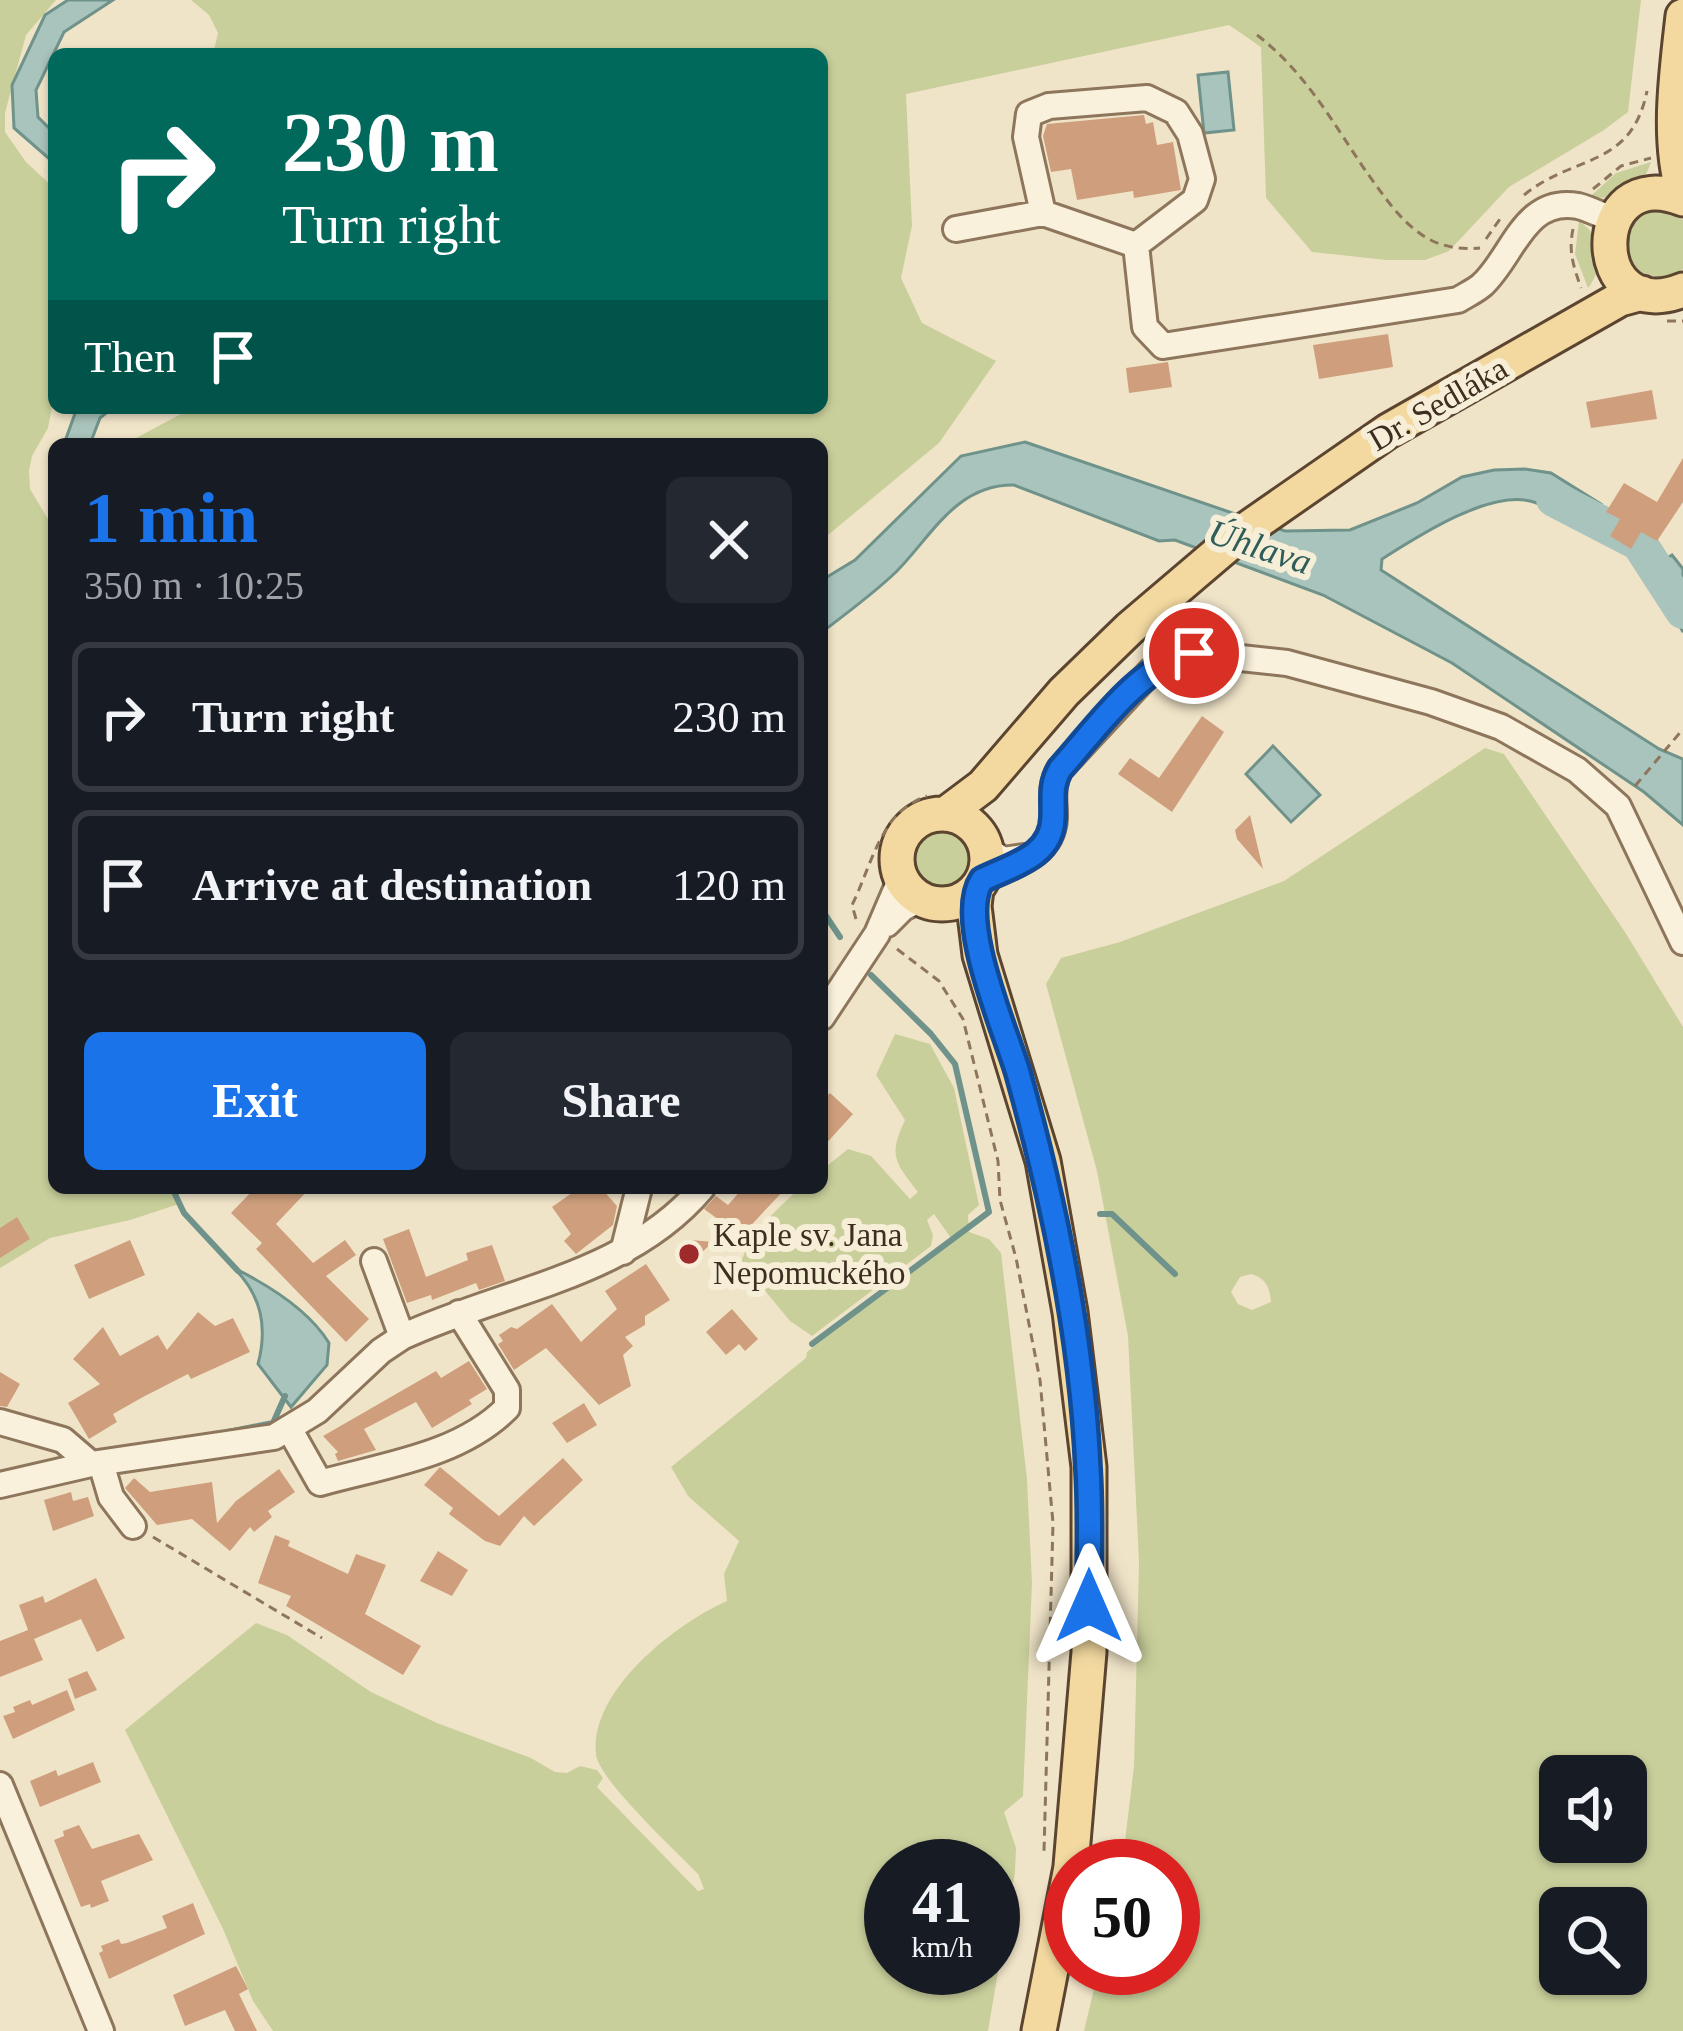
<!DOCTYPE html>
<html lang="en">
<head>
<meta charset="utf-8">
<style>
	body { margin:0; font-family:"Times New Roman",serif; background:#242831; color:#f1f3f6; height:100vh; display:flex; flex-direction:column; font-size:45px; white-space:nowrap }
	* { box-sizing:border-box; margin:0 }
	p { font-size:39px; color:#9ea1a6 }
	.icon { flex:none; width:66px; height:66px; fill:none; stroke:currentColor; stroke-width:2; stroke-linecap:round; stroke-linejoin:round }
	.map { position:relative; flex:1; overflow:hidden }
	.details { position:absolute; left:48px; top:438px; width:780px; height:756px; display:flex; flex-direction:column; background:#171b24; border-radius:18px; box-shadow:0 3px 9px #0004 }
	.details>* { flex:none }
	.top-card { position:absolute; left:48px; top:48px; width:780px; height:366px; border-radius:18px; box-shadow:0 3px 9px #0004; background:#00695c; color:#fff; overflow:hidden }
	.fabs { position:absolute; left:1539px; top:1755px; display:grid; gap:24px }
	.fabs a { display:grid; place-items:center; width:108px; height:108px; border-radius:18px; background:#171b24; box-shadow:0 3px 9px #0004; font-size:60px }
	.speed { position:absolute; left:864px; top:1839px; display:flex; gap:24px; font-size:60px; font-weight:700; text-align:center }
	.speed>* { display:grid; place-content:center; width:156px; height:156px; border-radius:50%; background:#171b24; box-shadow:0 3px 9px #0004; line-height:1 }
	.speed small { font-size:30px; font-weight:400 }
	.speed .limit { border:18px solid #d22; background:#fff; color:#111 }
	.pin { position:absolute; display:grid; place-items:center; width:102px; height:102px; color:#fff; margin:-51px; border:6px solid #fff; border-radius:50%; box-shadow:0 3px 12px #0007 }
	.me { position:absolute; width:132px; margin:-66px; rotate:0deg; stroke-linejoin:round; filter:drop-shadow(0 0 9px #0008) }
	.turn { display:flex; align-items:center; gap:42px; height:252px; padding:0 36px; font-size:54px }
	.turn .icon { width:156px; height:156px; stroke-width:2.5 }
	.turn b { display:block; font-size:84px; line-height:102px }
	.then { display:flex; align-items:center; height:114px; padding:0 36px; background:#0003; gap:24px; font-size:45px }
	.round { display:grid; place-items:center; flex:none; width:126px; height:126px; border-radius:18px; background:#242831 }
	.head { display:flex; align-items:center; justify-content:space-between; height:204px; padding:0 36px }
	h1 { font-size:72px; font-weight:600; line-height:90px; color:#1a73e8 }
	.action { display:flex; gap:24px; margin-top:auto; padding:24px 36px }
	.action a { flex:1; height:138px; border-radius:18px; background:#1a73e8; color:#fff; font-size:48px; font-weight:600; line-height:138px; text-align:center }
	.action a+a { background:#242831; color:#f1f3f6 }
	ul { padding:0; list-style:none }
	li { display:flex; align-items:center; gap:36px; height:150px; margin:0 24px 18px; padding:0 12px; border:6px solid #363941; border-radius:18px }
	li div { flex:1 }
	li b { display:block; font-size:45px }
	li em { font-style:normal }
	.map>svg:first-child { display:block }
	.green { fill:#c9cf9b; fill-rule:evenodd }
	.water { fill:#a9c4bc; stroke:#6f938a; stroke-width:3 }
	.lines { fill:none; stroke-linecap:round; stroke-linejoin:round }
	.stream { stroke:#6f938a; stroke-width:6 }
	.river { stroke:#a9c4bc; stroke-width:36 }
	.building { fill:#cf9f7d }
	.minor-casing { stroke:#8d765c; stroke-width:30 }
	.major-casing { stroke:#5b4430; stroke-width:39 }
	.path { stroke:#8d765c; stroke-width:3; stroke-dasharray:9 6; stroke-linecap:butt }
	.minor { stroke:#faf1dc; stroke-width:24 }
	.major { stroke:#f3d9a0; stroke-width:33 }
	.route-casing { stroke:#114b97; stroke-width:30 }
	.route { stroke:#1a73e8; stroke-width:21 }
	.poi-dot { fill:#9e2a2b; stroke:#f7eed8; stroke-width:4.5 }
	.labels { text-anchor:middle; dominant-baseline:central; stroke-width:12; stroke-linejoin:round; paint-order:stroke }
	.street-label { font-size:33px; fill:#3d2e20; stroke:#f7eed8 }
	.poi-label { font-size:33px; fill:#3d2e20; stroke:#f7eed8; text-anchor:start }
	.water-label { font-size:36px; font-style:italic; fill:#2f5d5a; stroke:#f7eed8 }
</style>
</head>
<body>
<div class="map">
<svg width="1683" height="2031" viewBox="0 0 1683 2031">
	<rect width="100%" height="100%" fill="#f0e4c8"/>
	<path class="green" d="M0 0H56L26 35 5 113V132L26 162 54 188V397L48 428 32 456 29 471 30 489 54 529V1188H172L179 1204 130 1220 50 1238 0 1268Z
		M191 0H1641L1628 112 1604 130 1509 187 1449 251 1425 260H1387L1312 252 1266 198 1261 47 1229 25 906 94 912 226 901 278 922 323 996 361 939 443 822 540V444H125L192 408H822V54H213L218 33 209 15Z
		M1651 162C1643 189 1619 203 1591 196L1616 173Z
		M1657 210 1672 213 1683 220V269C1651 290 1631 274 1625 241L1638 217Z
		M1579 221C1604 238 1606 264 1588 288L1575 254Z
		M1485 748 1504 754 1625 932 1683 1027V2031H1084L1099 1968H1173V1866H1122L1134 1766 1139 1562 1128 1336 1097 1171 1046 984 1061 958 1120 942 1284 881ZM1251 1274C1266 1278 1270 1288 1271 1302L1252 1310 1238 1304 1231 1292 1240 1277ZM1560 1776H1626V1842H1560ZM1560 1908H1626V1974H1560Z
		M912 858a29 29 0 1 1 58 0a29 29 0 1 1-58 0Z
		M895 1034 930 1044 954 1088 979 1205 968 1215 969 1232 989 1239 1001 1253 1027 1479 1032 1583 1023 1796 1004 1812 1016 1848 1015 1872 988 2031H273L253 2001 223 1929 125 1730 256 1623 287 1635 371 1692 437 1723 531 1758 555 1772 567 1773 580 1766 597 1770 603 1778 597 1787 698 1891 704 1889 698 1874C677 1852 600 1781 596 1755 589 1690 677 1623 727 1601L724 1574 739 1541 688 1496 671 1467 806 1358 807 1352 953 1241 934 1214 927 1220 933 1235 931 1246 812 1336 790 1321 741 1262C752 1231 776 1210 800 1188H822V1170L848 1149 871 1156 910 1199 918 1192C895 1162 888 1156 905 1120L876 1075ZM891 1866H993V1968H891Z"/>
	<path class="water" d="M68 0H113L64 32 36 90 38 117 54 133V163L14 128 12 85 45 15Z
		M1228 72 1234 130 1204 133 1198 75Z
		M77 408H112L100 418 90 444H64Z
		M1025 442 1285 531 1350 530 1417 503 1462 477 1494 470 1525 469 1551 473 1601 504 1590 528C1571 519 1550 506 1530 501 1487 491 1417 537 1382 559L1381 570 1659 749 1683 759V825L1644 792 1452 663 1323 595 1175 540 1159 541 1014 485C956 484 931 537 896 572 873 594 847 613 822 632V580L855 560 961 456Z
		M1672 555 1683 569V632L1649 570Z
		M1273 746 1320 795 1291 822 1246 774Z
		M234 1268C268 1285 309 1310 329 1343L327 1365 291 1407 258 1364C268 1326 261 1295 234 1268Z"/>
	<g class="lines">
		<path class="stream" d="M822 910 840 937
			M172 1188 184 1213 238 1271
			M1100 1214H1112L1175 1274
			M812 1344 989 1212 955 1064 931 1034 871 975
			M228 1432 273 1423 285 1396"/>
		<path class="river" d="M1554 499 1639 543 1683 611"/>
	</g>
	<path class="building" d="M1144 115 1146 124 1153 122 1157 145 1173 142 1181 190 1134 198 1133 191 1077 200 1071 169 1051 172 1043 136 1047 124Z
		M1388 334 1393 367 1319 379 1313 345Z
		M1168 362 1172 387 1129 393 1126 368Z
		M1652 390 1657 419 1591 428 1586 402Z
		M1683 458V502L1657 541 1641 532 1631 549 1610 536 1620 519 1606 512 1624 483 1657 502Z
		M1202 716 1224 732 1172 812 1118 774 1130 758 1159 778Z
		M1250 815 1263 869 1237 839 1235 830Z
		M830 1093 853 1114 822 1148V1101Z
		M255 1188H310L276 1224 313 1263 345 1240 356 1255 326 1276 369 1319 346 1342 256 1249 262 1243 231 1213Z
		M579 1188H601L617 1206 613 1225 576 1254 564 1241 571 1234 552 1207Z
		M743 1188H786L741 1236 704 1209 716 1196 728 1205Z
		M17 1217 30 1239 0 1258V1228Z
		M409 1229 426 1277 468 1260 466 1253 492 1245 505 1281 479 1290 476 1283 432 1300 431 1295 407 1303 383 1239Z
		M130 1240 145 1275 89 1299 74 1265Z
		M691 1240 713 1242 688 1265 677 1252Z
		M646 1264 670 1300 645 1316V1325L625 1337 633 1346 623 1355 631 1386 599 1405 546 1348 514 1370 498 1344 503 1341 499 1335 511 1327 517 1329 552 1304 581 1342 617 1309 605 1291Z
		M732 1309 758 1339 745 1351 739 1344 726 1355 706 1332Z
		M198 1312 215 1326 233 1318 250 1352 191 1379 188 1374 143 1397 113 1414 117 1422 89 1439 68 1403 100 1384 73 1359 103 1327 120 1356 158 1335 167 1350Z
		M469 1361 487 1389 469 1400 472 1404 432 1428 416 1402 364 1429 376 1450 338 1461 335 1454 338 1452 323 1436 436 1371 441 1378Z
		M0 1372 20 1384 7 1407 0 1406Z
		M584 1403 597 1425 567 1443 552 1423Z
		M563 1458 583 1480 534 1526 524 1516 500 1546 485 1541 449 1514 453 1508 424 1485 440 1467 499 1516Z
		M279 1469 295 1492 268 1511 272 1517 254 1532 250 1527 230 1551 192 1519 157 1525 125 1488 134 1478 150 1492 212 1482 217 1523 236 1501Z
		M71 1492 73 1501 88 1497 94 1516 53 1531 44 1500Z
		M275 1535 290 1541 288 1546 348 1574 356 1554 386 1565 365 1614 421 1646 403 1675 286 1606 291 1596 258 1583Z
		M438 1551 468 1570 452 1596 420 1581Z
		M96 1578 125 1638 97 1652 81 1619 34 1639 43 1660 0 1677V1641L28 1630 19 1605 43 1596 45 1603Z
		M87 1671 97 1690 75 1699 68 1679Z
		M67 1690 75 1710 13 1739 3 1716 15 1712 13 1707 30 1700 32 1705Z
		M93 1762 101 1782 40 1807 30 1781 56 1770 58 1776Z
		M79 1825 92 1849 139 1834 153 1860 101 1881 109 1901 91 1908 90 1904 81 1907 54 1840 64 1836 63 1831Z
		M193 1903 205 1934 109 1979 99 1953 103 1951 101 1946 119 1939 121 1944 127 1943 167 1928 162 1916Z
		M236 1966 248 1989 239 1994 257 2031H235L225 2010 185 2026 173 1995Z"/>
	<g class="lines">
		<g class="minor-casing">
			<path id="minor" d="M1043 213 1136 245
				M956 229 1043 213 1026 137 1029 114 1049 106 1147 98 1176 112 1190 134 1202 179 1195 200 1136 245 1145 327 1163 346 1458 300C1466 295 1475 291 1482 285 1513 257 1524 196 1578 206 1590 209 1603 216 1614 220
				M987 849 1003 860 1024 857
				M982 880C1012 865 1052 857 1054 818 1054 800 1050 786 1060 769L1151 671 1174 658 1194 653 1287 663 1431 702 1501 727 1577 770 1618 806 1683 942
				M887 924 903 908 921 899
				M822 1017 877 934 901 878
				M623 1252 639 1188
				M374 1261 402 1337
				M0 1422 63 1440 91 1464
				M290 1430 320 1483C384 1465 459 1456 507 1408V1390L459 1313
				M101 1463 111 1497 133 1526
				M0 1485 91 1464 274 1437 317 1411 381 1351 402 1337C502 1290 627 1277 702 1188
				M0 1785 101 2031"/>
		</g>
		<g class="major-casing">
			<path id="major" d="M1683 16C1677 69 1667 140 1683 191
				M1683 199C1585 160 1586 329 1683 290
				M947 813 983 786 1064 692 1130 628 1244 531 1388 431 1620 299 1642 293
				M897 859a45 45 0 1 1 90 0a45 45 0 1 1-90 0Z
				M976 889 974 906 980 955 1043 1161 1070 1312 1089 1467V1652L1071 1866
				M1039 2031 1071 1867"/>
		</g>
		<path class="path" d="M1257 35C1303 70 1331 119 1363 167 1379 189 1396 216 1418 232 1436 246 1457 250 1480 248
			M1593 189 1621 166 1651 158
			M1524 195C1574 154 1631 169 1647 91
			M1573 229C1568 253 1574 267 1581 288
			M1486 239 1500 219
			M1667 321H1683
			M1635 786 1683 729
			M856 919 852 905C872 865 880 812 927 796
			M897 949 939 981 963 1019 998 1161 1000 1200 1016 1258 1040 1380 1053 1523 1044 1851
			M153 1537 322 1638"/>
		<use href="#minor" class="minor"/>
		<use href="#major" class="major"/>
	</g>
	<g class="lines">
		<g class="route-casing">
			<path id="route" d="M1089 1606C1089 1560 1091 1514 1088 1469 1082 1336 1054 1201 1018 1073 1005 1029 956 919 982 880 1012 865 1052 857 1053 818 1054 799 1050 786 1060 769 1098 727 1137 667 1194 653"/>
		</g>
		<use href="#route" class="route"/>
	</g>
	<circle class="poi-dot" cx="689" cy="1254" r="12"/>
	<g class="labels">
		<g class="street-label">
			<text transform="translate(1438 404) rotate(-30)">Dr. Sedláka</text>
		</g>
		<g class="poi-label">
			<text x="713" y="1235">Kaple sv. Jana<tspan x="713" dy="38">Nepomuckého</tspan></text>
		</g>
		<g class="water-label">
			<text transform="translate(1260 547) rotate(18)">Úhlava</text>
		</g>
	</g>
</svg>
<div class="fabs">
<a><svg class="icon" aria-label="sound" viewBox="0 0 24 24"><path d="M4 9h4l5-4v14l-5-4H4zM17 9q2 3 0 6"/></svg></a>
<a><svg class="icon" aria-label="search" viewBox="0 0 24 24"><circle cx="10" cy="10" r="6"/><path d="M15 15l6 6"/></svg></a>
</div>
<div class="speed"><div>41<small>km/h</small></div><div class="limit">50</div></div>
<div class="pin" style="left:1194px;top:653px;background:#d93025"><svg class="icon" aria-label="arrive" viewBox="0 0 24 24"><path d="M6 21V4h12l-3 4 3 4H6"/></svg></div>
<svg class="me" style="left:1089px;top:1606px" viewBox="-20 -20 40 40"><path d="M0-17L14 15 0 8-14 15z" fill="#1a73e8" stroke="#fff" stroke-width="4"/></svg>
<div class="top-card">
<div class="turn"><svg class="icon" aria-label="right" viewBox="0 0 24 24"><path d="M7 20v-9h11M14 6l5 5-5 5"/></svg><div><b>230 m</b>Turn right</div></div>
<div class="then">Then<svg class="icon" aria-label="arrive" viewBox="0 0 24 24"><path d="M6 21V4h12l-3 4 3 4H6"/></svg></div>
</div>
<section class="details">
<div class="head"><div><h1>1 min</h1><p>350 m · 10:25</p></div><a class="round"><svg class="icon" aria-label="close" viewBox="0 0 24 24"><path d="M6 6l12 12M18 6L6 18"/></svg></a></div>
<ul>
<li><svg class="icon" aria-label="right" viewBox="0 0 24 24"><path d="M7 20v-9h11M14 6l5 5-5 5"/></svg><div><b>Turn right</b></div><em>230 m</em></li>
<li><svg class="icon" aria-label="arrive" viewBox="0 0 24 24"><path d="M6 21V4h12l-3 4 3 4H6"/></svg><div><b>Arrive at destination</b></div><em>120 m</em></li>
</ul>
<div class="action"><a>Exit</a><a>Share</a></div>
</section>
</div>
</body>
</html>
